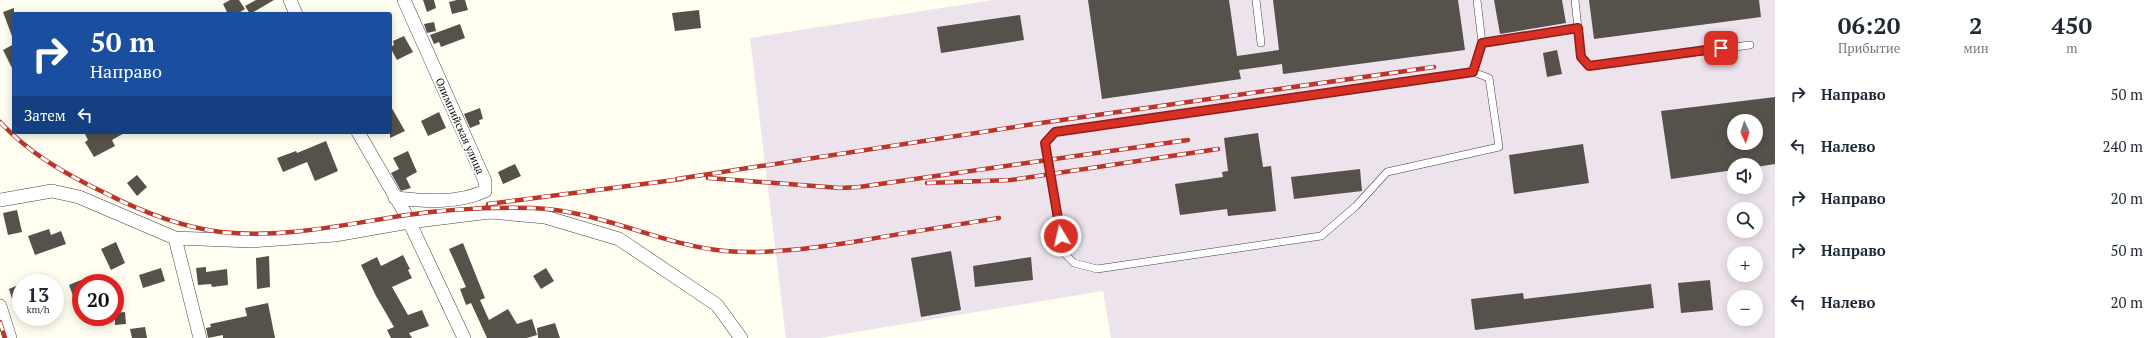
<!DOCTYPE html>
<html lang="ru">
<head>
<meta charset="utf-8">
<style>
	body { margin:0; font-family:"PT Serif",serif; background:#f2f2f3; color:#1f2937; height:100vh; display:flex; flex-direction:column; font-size:15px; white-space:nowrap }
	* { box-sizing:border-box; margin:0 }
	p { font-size:13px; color:#747a83 }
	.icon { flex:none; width:22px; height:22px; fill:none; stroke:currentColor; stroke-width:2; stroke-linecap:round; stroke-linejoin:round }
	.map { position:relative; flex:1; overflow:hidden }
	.panel { display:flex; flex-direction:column; background:#fff; width:380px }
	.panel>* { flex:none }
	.guide { position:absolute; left:12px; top:12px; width:380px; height:122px; border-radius:4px; box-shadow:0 2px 10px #0003; background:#1a4fa0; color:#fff; overflow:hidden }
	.needle { width:26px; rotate:176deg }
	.fabs { position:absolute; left:1727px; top:114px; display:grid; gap:8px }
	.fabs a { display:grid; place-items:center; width:36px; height:36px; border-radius:50%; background:#fff; box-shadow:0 2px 10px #0003; font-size:20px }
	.speed { position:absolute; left:12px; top:274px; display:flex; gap:8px; font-size:20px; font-weight:700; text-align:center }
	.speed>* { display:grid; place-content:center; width:52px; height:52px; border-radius:50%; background:#fff; box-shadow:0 2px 10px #0003; line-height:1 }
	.speed small { font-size:10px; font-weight:400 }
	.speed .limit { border:6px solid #d22; background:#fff; color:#111 }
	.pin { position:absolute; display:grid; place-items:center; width:34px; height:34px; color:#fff; margin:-17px; border-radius:8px; box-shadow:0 2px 6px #0006 }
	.me { position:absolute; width:44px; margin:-22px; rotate:351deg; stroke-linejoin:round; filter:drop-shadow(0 0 3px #0008) }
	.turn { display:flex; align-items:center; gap:14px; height:84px; padding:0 12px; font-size:18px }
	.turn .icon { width:52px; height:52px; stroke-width:2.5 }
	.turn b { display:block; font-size:28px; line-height:34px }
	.then { display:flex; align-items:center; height:38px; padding:0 12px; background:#0003; gap:8px; font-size:15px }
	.eta { display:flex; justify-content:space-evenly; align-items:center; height:68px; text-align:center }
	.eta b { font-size:24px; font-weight:600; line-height:28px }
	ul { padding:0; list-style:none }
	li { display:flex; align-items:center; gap:12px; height:52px; padding:0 12px }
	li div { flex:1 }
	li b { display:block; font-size:15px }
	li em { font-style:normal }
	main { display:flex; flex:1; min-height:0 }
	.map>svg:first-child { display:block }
	.industrial { fill:#ede3ec; fill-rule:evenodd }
	.building { fill:#57514b; fill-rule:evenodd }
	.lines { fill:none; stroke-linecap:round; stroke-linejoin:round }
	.service-casing { stroke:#414141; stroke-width:8 }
	.minor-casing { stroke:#414141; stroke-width:14 }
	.service { stroke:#fff; stroke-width:7 }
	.minor { stroke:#fff; stroke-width:13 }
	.rail-casing { stroke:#bb352a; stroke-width:4.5 }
	.rail { stroke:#fff; stroke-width:3; stroke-dasharray:9; stroke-linecap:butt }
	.route-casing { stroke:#8d1f18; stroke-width:10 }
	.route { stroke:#d93025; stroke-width:7 }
	.labels { text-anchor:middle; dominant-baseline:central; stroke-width:4; stroke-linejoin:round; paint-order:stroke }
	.street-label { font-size:11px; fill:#0e0e0e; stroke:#fff }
</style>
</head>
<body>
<main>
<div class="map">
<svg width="1775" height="338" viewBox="0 0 1775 338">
	<rect width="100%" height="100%" fill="#fffef0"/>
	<path class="industrial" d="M993 0H1775V338H1111L1103 291 819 338H786L750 38ZM1734 121H1756V143H1734ZM1734 165H1756V187H1734ZM1734 209H1756V231H1734ZM1734 253H1756V275H1734ZM1734 297H1756V319H1734Z"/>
	<path class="building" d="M230 0H239L245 9 237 14H228L223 4Z
		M256 0H274L250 14 245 6Z
		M423 0H434L436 8 427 12Z
		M457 0H465L468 10 452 14 449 2Z
		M1088 0H1229L1237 56 1279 50 1273 0H1458L1465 50 1283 74 1282 64 1239 70 1241 79 1102 99Z
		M1494 0H1562L1566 23 1500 34Z
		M1589 0H1759L1761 17 1594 39Z
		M14 8V39H13L3 12Z
		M699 10 701 28 675 31 672 13Z
		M1020 15 1024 40 941 53 937 27Z
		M434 22 436 31 427 33 424 24Z
		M460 24 465 38 441 47 439 42 434 44 430 35Z
		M404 36 413 52 397 60 390 47 394 45 393 41Z
		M14 44V72L3 50Z
		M1557 50 1562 74 1547 77 1543 53Z
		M1775 97V164L1756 167V165H1734V170L1671 179 1661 111ZM1734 121H1756V143H1734Z
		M390 105 405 131 390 138Z
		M480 108 483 119 479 120 480 124 470 128 464 114Z
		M439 112 446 128 428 136 421 121Z
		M84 132H126L112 140 115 146 94 157 85 142 88 140Z
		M1258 133 1263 167 1271 166 1276 211 1228 216 1227 209 1180 215 1175 184 1223 177 1222 172 1228 171 1224 138Z
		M326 141 338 171 315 181 307 162 283 172 277 158 296 151 297 153Z
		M1583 144 1589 183 1514 194 1509 155Z
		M408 151 417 172 406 178 411 188 401 191 391 173 399 169 393 158Z
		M515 164 521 176 503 184 498 172Z
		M1360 169 1362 191 1294 199 1291 177Z
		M137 175 147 187 137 196 127 183Z
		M17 210 22 232 8 235 3 213Z
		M49 229 51 235 61 231 66 244 35 255 28 236Z
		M116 242 125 263 111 270 101 249Z
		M463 243 485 298 480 300 489 320 508 309 517 324 532 319 537 335 527 338H487L471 303 466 305 460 289 466 287 449 249Z
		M951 251 961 310 921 317 911 258Z
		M403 255 410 269 408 270 412 278 392 287 408 315 422 310 429 326 409 333 412 338H391L387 330 394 327 376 296 361 265 377 257 381 266Z
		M269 256 270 287 257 289 256 258Z
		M1031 257 1033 280 975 287 973 266Z
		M206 267V272L227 269 228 285 212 287 211 284 198 285 196 268Z
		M161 268 165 281 143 288 139 275Z
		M546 268 554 281 541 289 533 276Z
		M81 280V314H80L69 285Z
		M1710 280 1713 310 1681 313 1678 283Z
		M1651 284 1654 308 1475 330 1471 299 1523 293 1524 299Z
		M18 285 21 299 13 302 9 289Z
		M268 303 275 338H223V335L208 338 206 328 211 327 210 324 247 316 245 308Z
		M125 312 126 324 115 325V313Z
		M555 323 560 338H538L537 328Z
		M145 327 147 338H132L130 329Z"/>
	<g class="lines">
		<g class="service-casing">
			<path id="service" d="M1256 0 1261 43
				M1575 0 1581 57 1589 66 1750 45
				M1482 43 1578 28
				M1473 72 1489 78 1499 147 1387 172 1356 206 1321 236 1097 269 1074 263 1063 252 1045 143 1055 132 1473 72 1482 43 1477 0"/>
		</g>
		<g class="minor-casing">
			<path id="minor" d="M290 0 296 14
				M358 132 406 215 464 338
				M395 198C424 201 458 204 485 191V181L404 0
				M0 200 52 191 79 197 175 238 200 338
				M175 238 251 241 335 235 409 222 490 212 545 217 619 239 717 305 741 338
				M0 306 10 338"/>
		</g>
		<use href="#service" class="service"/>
		<use href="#minor" class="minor"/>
		<g class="rail-casing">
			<path id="rail" d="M0 122C29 153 65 174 103 192 140 211 180 227 221 232 284 239 346 224 407 215 449 209 491 207 532 208 599 210 660 245 725 251 771 255 820 247 865 240 910 232 955 225 999 218
				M708 178 840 188 859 187 1188 140
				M677 179 1034 124 1434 67
				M927 183 1011 180 1218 149
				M488 204 682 179
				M0 322 5 338"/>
		</g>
		<use href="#rail" class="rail"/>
	</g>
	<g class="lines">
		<g class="route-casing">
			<path id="route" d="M1061 236 1045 143 1055 132 1473 72 1482 43 1578 28 1581 57 1589 66 1721 48"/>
		</g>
		<use href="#route" class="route"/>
	</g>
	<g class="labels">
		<g class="street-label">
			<text transform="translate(460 126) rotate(66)">Олимпийская улица</text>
		</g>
	</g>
</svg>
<div class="fabs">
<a><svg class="needle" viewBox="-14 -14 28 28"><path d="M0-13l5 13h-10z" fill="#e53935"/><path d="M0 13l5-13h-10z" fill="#747a83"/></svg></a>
<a><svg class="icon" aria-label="sound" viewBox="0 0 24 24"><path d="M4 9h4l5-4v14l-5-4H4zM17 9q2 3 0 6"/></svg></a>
<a><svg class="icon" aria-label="search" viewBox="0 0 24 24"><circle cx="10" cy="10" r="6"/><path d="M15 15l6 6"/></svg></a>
<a>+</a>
<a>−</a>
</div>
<div class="speed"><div>13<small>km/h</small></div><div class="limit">20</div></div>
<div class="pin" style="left:1721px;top:48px;background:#d93025"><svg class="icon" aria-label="arrive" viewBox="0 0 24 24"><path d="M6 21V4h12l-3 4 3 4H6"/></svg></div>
<svg class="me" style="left:1061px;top:236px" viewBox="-20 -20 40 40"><circle r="17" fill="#d93025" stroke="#fff" stroke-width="3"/><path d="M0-11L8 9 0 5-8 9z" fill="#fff"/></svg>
<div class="guide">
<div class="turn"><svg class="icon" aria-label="right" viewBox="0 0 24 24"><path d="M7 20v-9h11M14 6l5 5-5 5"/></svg><div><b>50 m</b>Направо</div></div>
<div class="then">Затем<svg class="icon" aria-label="left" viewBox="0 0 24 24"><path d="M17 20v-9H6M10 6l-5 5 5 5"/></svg></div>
</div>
</div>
<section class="panel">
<div class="eta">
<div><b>06:20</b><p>Прибытие</p></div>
<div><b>2</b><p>мин</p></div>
<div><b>450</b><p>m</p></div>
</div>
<ul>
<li><svg class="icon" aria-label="right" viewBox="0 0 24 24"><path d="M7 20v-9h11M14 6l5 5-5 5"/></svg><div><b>Направо</b></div><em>50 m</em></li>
<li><svg class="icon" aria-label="left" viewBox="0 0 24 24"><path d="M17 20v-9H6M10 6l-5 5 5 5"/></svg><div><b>Налево</b></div><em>240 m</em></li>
<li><svg class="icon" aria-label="right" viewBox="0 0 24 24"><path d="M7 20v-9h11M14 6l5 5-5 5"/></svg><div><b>Направо</b></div><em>20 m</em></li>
<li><svg class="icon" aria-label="right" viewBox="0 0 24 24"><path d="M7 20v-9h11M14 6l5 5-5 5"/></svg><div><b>Направо</b></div><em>50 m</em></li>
<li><svg class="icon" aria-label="left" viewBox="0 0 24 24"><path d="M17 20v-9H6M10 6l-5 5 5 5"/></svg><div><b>Налево</b></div><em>20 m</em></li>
</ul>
</section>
</main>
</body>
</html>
